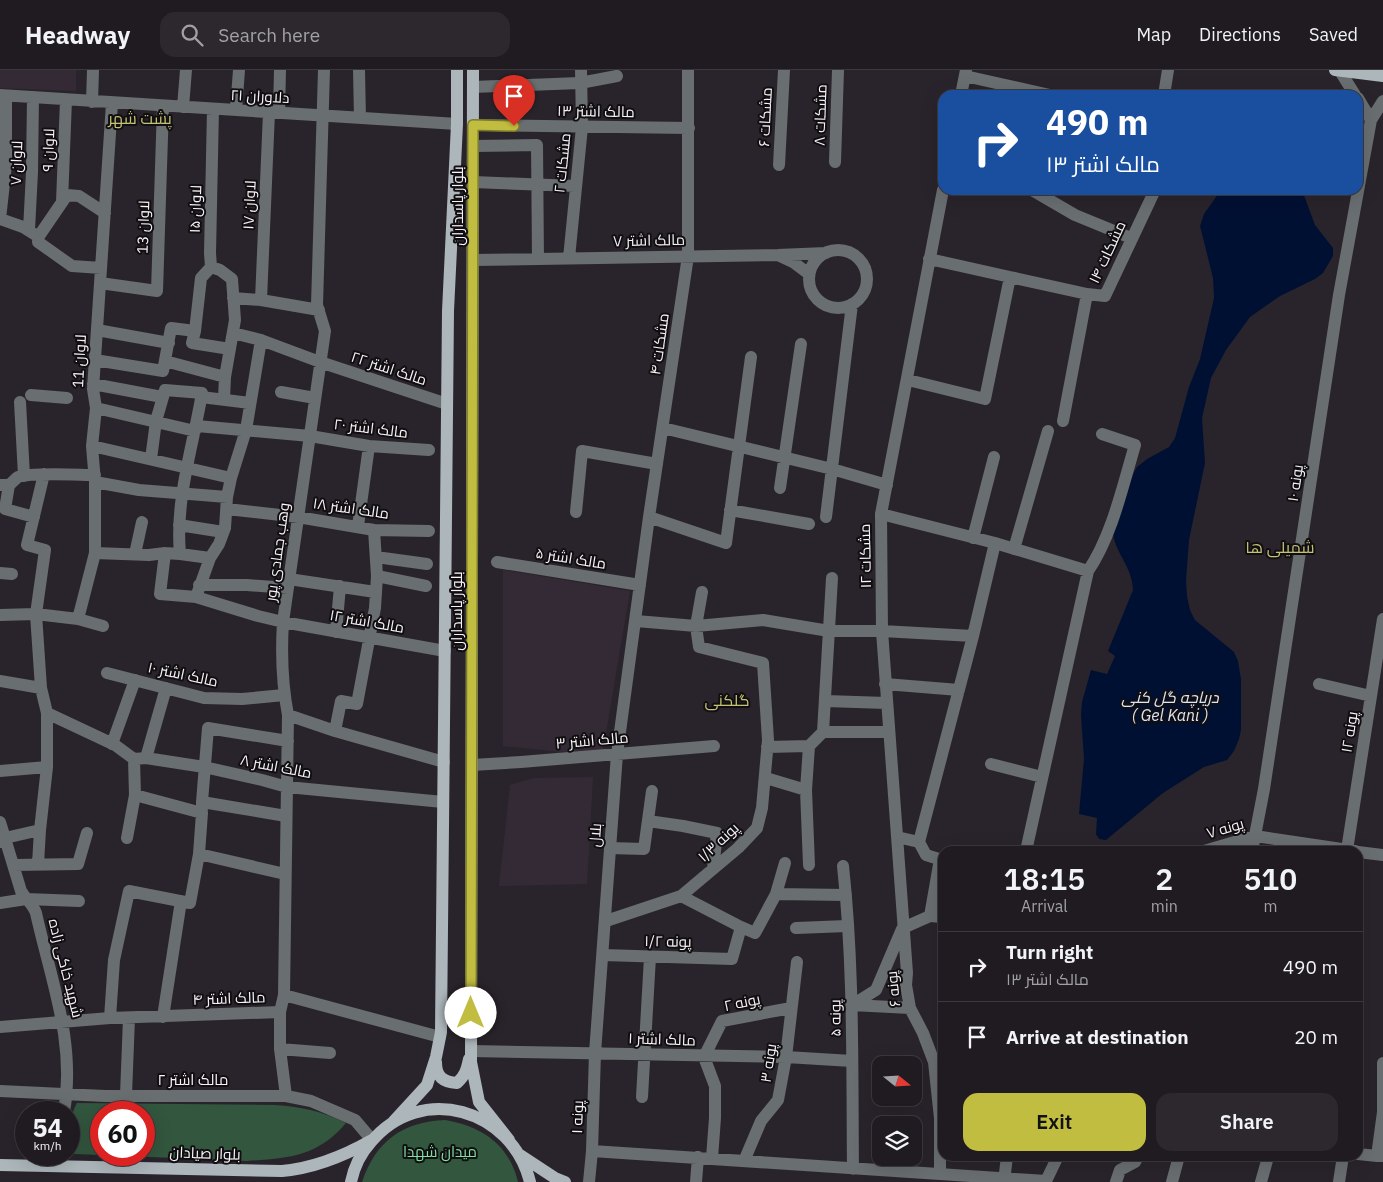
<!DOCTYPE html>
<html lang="en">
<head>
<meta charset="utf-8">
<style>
	body { margin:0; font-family:"IBM Plex Sans",Cairo,sans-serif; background:#2c282d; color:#f1f3f6; height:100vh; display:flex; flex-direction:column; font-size:19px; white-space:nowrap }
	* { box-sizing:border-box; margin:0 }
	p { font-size:16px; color:#a1a1a5 }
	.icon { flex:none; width:28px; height:28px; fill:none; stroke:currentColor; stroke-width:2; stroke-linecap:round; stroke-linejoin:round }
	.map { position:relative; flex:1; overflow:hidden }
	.panel { position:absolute; left:938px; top:776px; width:425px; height:315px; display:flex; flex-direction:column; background:#1f1b20; border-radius:15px; box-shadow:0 5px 20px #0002,0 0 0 1px #3c393e }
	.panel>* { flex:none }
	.guide { position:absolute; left:938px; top:20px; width:425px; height:105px; border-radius:15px; box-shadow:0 5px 20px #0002,0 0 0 1px #3c393e; background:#1a4fa0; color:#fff; overflow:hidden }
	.needle { width:32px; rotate:108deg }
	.controls { position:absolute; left:872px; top:986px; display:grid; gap:10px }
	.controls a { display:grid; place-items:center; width:50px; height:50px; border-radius:10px; background:#1f1b20; box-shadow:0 5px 20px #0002,0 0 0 1px #3c393e; font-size:25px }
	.speed { position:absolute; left:15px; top:1031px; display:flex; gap:10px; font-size:25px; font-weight:700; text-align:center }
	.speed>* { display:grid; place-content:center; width:65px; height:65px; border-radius:50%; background:#1f1b20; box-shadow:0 5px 20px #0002,0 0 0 1px #3c393e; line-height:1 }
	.speed small { font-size:12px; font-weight:400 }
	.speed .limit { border:8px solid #d22; background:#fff; color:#111 }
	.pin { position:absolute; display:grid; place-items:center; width:42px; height:42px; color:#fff; margin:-51px -21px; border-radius:50% 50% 50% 0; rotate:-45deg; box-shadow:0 0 5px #0007 }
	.pin .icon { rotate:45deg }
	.me { position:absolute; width:55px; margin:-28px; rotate:0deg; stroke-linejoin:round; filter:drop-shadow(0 0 4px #0008) }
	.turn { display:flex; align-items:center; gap:18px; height:105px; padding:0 25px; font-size:22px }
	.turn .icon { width:65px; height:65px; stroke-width:2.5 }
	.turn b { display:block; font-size:35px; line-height:42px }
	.eta { display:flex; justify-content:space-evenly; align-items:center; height:85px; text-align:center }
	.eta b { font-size:30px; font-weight:600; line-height:35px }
	.action { display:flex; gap:10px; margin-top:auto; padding:10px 25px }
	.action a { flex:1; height:58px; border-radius:15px; background:#c1bd40; color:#111; font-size:20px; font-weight:600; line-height:58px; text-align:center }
	.action a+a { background:#2c282d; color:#f1f3f6 }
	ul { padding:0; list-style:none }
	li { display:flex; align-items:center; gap:15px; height:70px; padding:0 25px; border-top:1px solid #3c393e }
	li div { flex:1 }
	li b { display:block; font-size:19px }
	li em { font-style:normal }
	header { display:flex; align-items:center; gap:30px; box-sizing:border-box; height:70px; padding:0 25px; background:#1f1b20; border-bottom:1px solid #3c393e }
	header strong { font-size:24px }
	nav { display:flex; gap:28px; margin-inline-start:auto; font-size:18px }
	.search { width:350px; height:45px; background:#2c282d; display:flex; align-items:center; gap:12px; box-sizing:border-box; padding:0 18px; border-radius:15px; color:#a1a1a5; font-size:19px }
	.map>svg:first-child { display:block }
	.built { fill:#342a36 }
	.green { fill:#32563e }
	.water { fill:#001033 }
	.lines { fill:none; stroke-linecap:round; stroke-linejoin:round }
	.minor { stroke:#696e70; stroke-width:12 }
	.major { stroke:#acb6bb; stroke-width:12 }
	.route-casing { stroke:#7d7b2a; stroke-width:12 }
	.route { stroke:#c1bd40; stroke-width:9 }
	.labels { text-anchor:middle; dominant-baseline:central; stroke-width:4; stroke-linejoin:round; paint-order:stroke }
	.street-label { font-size:15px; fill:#f6f2f7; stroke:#110e11 }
	.park-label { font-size:15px; fill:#82dea1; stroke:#110e11 }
	.neighbourhood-label { font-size:16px; fill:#c4c375; stroke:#110e11 }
	.water-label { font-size:16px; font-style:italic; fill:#dae5f6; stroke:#110e11 }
</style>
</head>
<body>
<header>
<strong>Headway</strong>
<div class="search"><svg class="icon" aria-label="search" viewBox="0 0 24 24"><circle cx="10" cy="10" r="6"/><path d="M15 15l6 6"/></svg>Search here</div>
<nav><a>Map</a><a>Directions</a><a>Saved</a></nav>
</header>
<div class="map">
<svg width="1383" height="1112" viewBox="0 0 1383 1112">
	<rect width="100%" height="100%" fill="#29242b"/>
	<path class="built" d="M0 0H76V21L0 18Z
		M503 500 630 521 602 686 503 676Z
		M593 707 587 814 499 816 510 715 534 708Z"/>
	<path class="green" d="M77 1033 275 1035C303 1037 321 1041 346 1053 317 1087 289 1088 247 1091L102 1085H144V1042H101V1085L74 1084 69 1080C69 1065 69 1046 77 1033Z
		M445 1050C481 1056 509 1074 518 1112H362C376 1071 402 1052 445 1050Z"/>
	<path class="water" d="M1221 120H1302L1315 155 1333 178V186L1323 203 1315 209 1280 226 1250 247 1226 280 1211 308 1202 348 1205 393 1189 470 1186 511 1187 526 1190 540 1195 550 1234 582 1238 591 1241 609V660L1239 669 1234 681 1227 690 1204 697 1163 723 1106 770 1099 769 1096 764 1097 748 1079 744 1084 689 1081 645 1082 632 1091 600 1107 604 1115 586 1108 581 1133 520C1132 494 1113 482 1113 460L1131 408 1137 397 1147 389 1169 377 1175 368 1189 317 1200 289 1214 228 1213 208 1200 156 1204 144Z"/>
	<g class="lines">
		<path class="minor" d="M359 0 360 48
			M1340 1 1355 25
			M965 6 1050 25
			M473 17 580 13 617 6
			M0 25 457 54
			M961 25 966 0
			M1164 25 1168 0
			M1358 28 1371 50
			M92 32 93 0
			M183 37 186 0
			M213 39 210 183 211 197 220 200 232 209 235 250 225 307 224 329
			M236 40 239 0
			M279 43 280 0
			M473 55 689 58
			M473 76 537 75 538 189
			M835 92 838 0
			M779 95 784 0
			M473 112 575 116
			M1032 120 1075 145 1131 168
			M62 132 66 30
			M0 149 6 95V26
			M0 149 23 157 34 164
			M29 160 32 102 33 27
			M809 209a29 29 0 1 1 58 0a29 29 0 1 1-58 0Z
			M780 186 793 192 809 204
			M569 188 582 57 581 0
			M473 190 778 185 826 183
			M211 197 201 208 195 261 192 273 230 279
			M101 198 72 196 38 172 39 166 67 125 79 126 105 143
			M1010 207 1087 224 1105 226 1155 120
			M100 213 157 221 163 36
			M233 228 261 230 319 240
			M261 230 269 42
			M97 260 169 273
			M233 263 261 270 320 292 447 334
			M95 290 163 301 171 258 195 261
			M165 291 225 307
			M908 310 985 329 1010 207 929 189
			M93 314 162 327
			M281 322 315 328
			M31 325 67 328
			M201 327 250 333
			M20 332 24 406
			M96 338 195 361
			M1063 351 1087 224
			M197 356 310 366 369 376 429 380
			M663 358 832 399 887 415
			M92 376 231 408
			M44 404 27 475 45 480 36 544 78 549 103 556
			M95 412 139 420 227 427
			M0 415H9L5 439 34 447
			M9 415C12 413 15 409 18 407 30 402 80 405 95 405
			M780 418 801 274
			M227 439 298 447 374 460 429 461
			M730 440 809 454
			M576 442 582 381 657 394
			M881 444 995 473 1088 501 1026 781
			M649 447 726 473 751 287
			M826 447 852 234
			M179 455 223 462
			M358 456 369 376
			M973 468 994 387
			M1014 479 1048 361
			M95 483 149 485 165 483 180 484C175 429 193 377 202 323L165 320 156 351 151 389
			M165 483 160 524 196 527 258 546 283 552 445 581
			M135 484 142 452
			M180 484 210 488
			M376 487 427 494
			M497 492 640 515
			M1088 501C1112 466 1123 415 1135 375L1102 364
			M0 503 12 504
			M377 506 426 516
			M289 509 375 522
			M199 515H247L288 518
			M196 527 210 488 219 474 225 458 227 427 231 408 246 360 261 270
			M0 545 36 544 41 618 47 643V697L40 760 5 768 0 772
			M78 549 95 483V412L92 376 96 338 93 319 112 33
			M636 551 696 556 763 550 829 561H882L973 566
			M336 562 340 516
			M107 603 204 628 242 629 284 625
			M0 611 41 618
			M885 614 959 620
			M1319 614 1371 626
			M826 631 886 633
			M47 643 115 675 134 689
			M288 645 335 661 444 692
			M335 661 341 631 357 634 375 538 377 506 374 460
			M823 662H889
			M112 674 135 610
			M767 677 809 676
			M146 688 166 618
			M134 689 146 688 204 697 262 710 287 717 443 732
			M991 694 1042 707
			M472 695 521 692 714 676
			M0 701 47 697
			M766 708 806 720 809 676 823 662 832 508
			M806 720 809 795
			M202 732 208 658 288 671
			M202 739V732L286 746
			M648 751 683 756 717 763 713 799
			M0 752 21 821C26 830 33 834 36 843 51 911 76 972 64 1042
			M897 767 919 772 973 566 995 473
			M127 768 135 725
			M919 772 926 785 942 790
			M610 778 644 779 652 721
			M1347 780 1383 549
			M1204 781 1255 766 1355 781
			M1252 781 1264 719 1339 225 1371 50 1383 31
			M1358 782 1383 785
			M199 784 285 804
			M38 794 40 760
			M14 795 78 794 87 763
			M843 796C854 897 852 998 853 1099
			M776 824 846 825
			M0 833 26 829 79 831
			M930 846 940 789
			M606 851 681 826 738 778 757 758 762 738 768 670 763 593 699 577 696 556 702 522
			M741 857 755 863 776 824 785 793
			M796 858 847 856
			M903 858 930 846 942 847
			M603 885 732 889 741 857 681 826
			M284 925 440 967
			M852 935 876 920 902 859
			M852 935 910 938
			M280 942V979L330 983
			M163 947 181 831
			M110 948 114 890 129 821 190 833 199 784 202 743 135 725 134 689
			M0 957 110 948 280 942 284 925 288 645C282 614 281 584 283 552L325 261 317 235 324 0
			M280 979 286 1026
			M471 981 786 987 852 991
			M1383 993V1042L1377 1086H1383
			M0 1021 105 1026H286L311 1031 355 1050 372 1070
			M126 1025 129 948
			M642 1027 650 887
			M592 1081 1046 1111 1058 1086
			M1358 1084 1377 1086
			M712 1088 715 1048V1016L704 987 722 951 791 938
			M744 1091 761 1051 778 1030 786 987 797 892
			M54 1096 56 1085
			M940 1104V1048L934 992 923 963 910 938 906 915 907 903 882 561 881 444 943 120
			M589 1112 592 1081 595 983 617 684 649 447 688 186V0
			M696 1112 698 1087
			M1004 1112 1007 1086
			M1116 1112 1120 1100 1135 1092 1138 1086
			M1172 1112 1179 1086
			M1261 1112 1268 1087 1269 1086
			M1339 1112 1343 1086"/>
		<path class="major" d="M473 0 471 992 479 1032 509 1070
			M1335 0 1383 6
			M436 992C436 1007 443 1012 457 1013 465 1006 467 999 469 989
			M393 1052 427 1015 436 987 441 962 448 241 457 54V0
			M520 1085 555 1108 565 1112
			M0 1095 282 1101C315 1098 344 1086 372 1070
			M351 1112C354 1097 361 1083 371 1072 421 1012 512 1039 530 1112"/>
	</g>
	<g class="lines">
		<g class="route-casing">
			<path id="route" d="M471 943 473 55 514 56"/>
		</g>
		<use href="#route" class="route"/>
	</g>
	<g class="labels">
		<g class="street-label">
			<text transform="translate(260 26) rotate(3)">دلاوران ۲۱</text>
			<text transform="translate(596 41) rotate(1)">مالک اشتر ۱۳</text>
			<text transform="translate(820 45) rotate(-88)">مشکات ۸</text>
			<text transform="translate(765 47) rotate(-87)">مشکات ۶</text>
			<text transform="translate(48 80) rotate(-88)">لاوان ۹</text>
			<text transform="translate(16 93) rotate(-88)">لاوان ۷</text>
			<text transform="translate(562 93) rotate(-84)">مشکات ۲</text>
			<text transform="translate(249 135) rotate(-87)">لاوان ۱۷</text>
			<text transform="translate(457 136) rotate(-90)">بلوار پاسداران</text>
			<text transform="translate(195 139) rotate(-88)">لاوان ۱۵</text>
			<text transform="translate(143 157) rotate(-88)">لاوان 13</text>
			<text transform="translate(649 170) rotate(-1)">مالک اشتر ۷</text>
			<text transform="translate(1107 182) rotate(-65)">مشکات ۱۴</text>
			<text transform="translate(659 274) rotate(-82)">مشکات ۴</text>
			<text transform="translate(79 291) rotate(-87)">لاوان 11</text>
			<text transform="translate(389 298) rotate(18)">مالک اشتر ۲۲</text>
			<text transform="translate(371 358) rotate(7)">مالک اشتر ۲۰</text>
			<text transform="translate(1295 413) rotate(-82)">پونه ۱۰</text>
			<text transform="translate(351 438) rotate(8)">مالک اشتر ۱۸</text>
			<text transform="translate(277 482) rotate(-82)">وهب جمادی پور</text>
			<text transform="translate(865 486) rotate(-91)">مشکات ۱۲</text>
			<text transform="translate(571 488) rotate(9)">مالک اشتر ۵</text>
			<text transform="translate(456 541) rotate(-90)">بلوار پاسداران</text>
			<text transform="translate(367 551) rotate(10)">مالک اشتر ۱۲</text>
			<text transform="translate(183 604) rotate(12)">مالک اشتر ۱۰</text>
			<text transform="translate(1349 662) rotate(-81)">پونه ۱۲</text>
			<text transform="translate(592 670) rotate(-5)">مالک اشتر ۳</text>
			<text transform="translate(276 696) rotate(11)">مالک اشتر ۸</text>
			<text transform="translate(1225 758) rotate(-16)">پونه ۷</text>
			<text transform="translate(595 765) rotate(-86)">بلال</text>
			<text transform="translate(718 772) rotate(-43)">پونه ۱/۳</text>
			<text transform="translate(668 871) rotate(1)">پونه ۱/۲</text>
			<text transform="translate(66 898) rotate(76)">شهید خاکی زاده</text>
			<text transform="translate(893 919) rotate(-96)">پونه ۶</text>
			<text transform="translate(229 928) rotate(-2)">مالک اشتر ۴</text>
			<text transform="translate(742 932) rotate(-12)">پونه ۲</text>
			<text transform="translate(835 948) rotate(-91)">پونه ۵</text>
			<text transform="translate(662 969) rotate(2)">مالک اشتر ۱</text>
			<text transform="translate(768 993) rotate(-81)">پونه ۳</text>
			<text x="193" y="1009">مالک اشتر ۲</text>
			<text transform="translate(577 1047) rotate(-88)">پونه ۱</text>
			<text transform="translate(205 1083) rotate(2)">بلوار صیادان</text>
		</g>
		<g class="park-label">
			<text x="440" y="1081">میدان شهدا</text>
		</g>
		<g class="neighbourhood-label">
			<text x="140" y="48">پشت شهر</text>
			<text x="1280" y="477">شمیلی ها</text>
			<text x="727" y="630">گلکنی</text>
		</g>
		<g class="water-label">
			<text x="1170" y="627">دریاچه گل کنی<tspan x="1170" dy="18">( Gel Kani )</tspan></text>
		</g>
	</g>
</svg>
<div class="controls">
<a><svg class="needle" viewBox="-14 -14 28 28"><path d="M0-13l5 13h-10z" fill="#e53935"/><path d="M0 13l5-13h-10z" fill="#a1a1a5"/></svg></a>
<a><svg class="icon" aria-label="layers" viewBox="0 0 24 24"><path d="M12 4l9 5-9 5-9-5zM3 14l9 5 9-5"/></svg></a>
</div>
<div class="speed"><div>54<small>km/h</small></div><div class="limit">60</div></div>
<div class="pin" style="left:514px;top:56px;background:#d93025"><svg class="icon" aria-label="arrive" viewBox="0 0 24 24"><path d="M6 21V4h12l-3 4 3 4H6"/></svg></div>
<svg class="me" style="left:471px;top:943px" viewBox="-20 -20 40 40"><circle r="19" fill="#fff"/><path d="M0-13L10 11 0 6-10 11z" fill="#c1bd40"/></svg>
<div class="guide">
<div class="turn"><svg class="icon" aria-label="right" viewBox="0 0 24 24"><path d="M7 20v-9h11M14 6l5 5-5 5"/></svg><div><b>490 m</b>مالک اشتر ۱۳</div></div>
</div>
<section class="panel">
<div class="eta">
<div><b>18:15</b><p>Arrival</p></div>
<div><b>2</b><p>min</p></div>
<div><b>510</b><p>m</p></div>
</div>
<ul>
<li><svg class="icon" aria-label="right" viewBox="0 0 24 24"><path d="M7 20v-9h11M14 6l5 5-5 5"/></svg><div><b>Turn right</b><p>مالک اشتر ۱۳</p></div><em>490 m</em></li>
<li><svg class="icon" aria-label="arrive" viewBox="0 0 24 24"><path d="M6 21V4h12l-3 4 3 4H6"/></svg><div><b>Arrive at destination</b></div><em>20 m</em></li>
</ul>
<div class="action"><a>Exit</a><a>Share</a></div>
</section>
</div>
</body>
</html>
